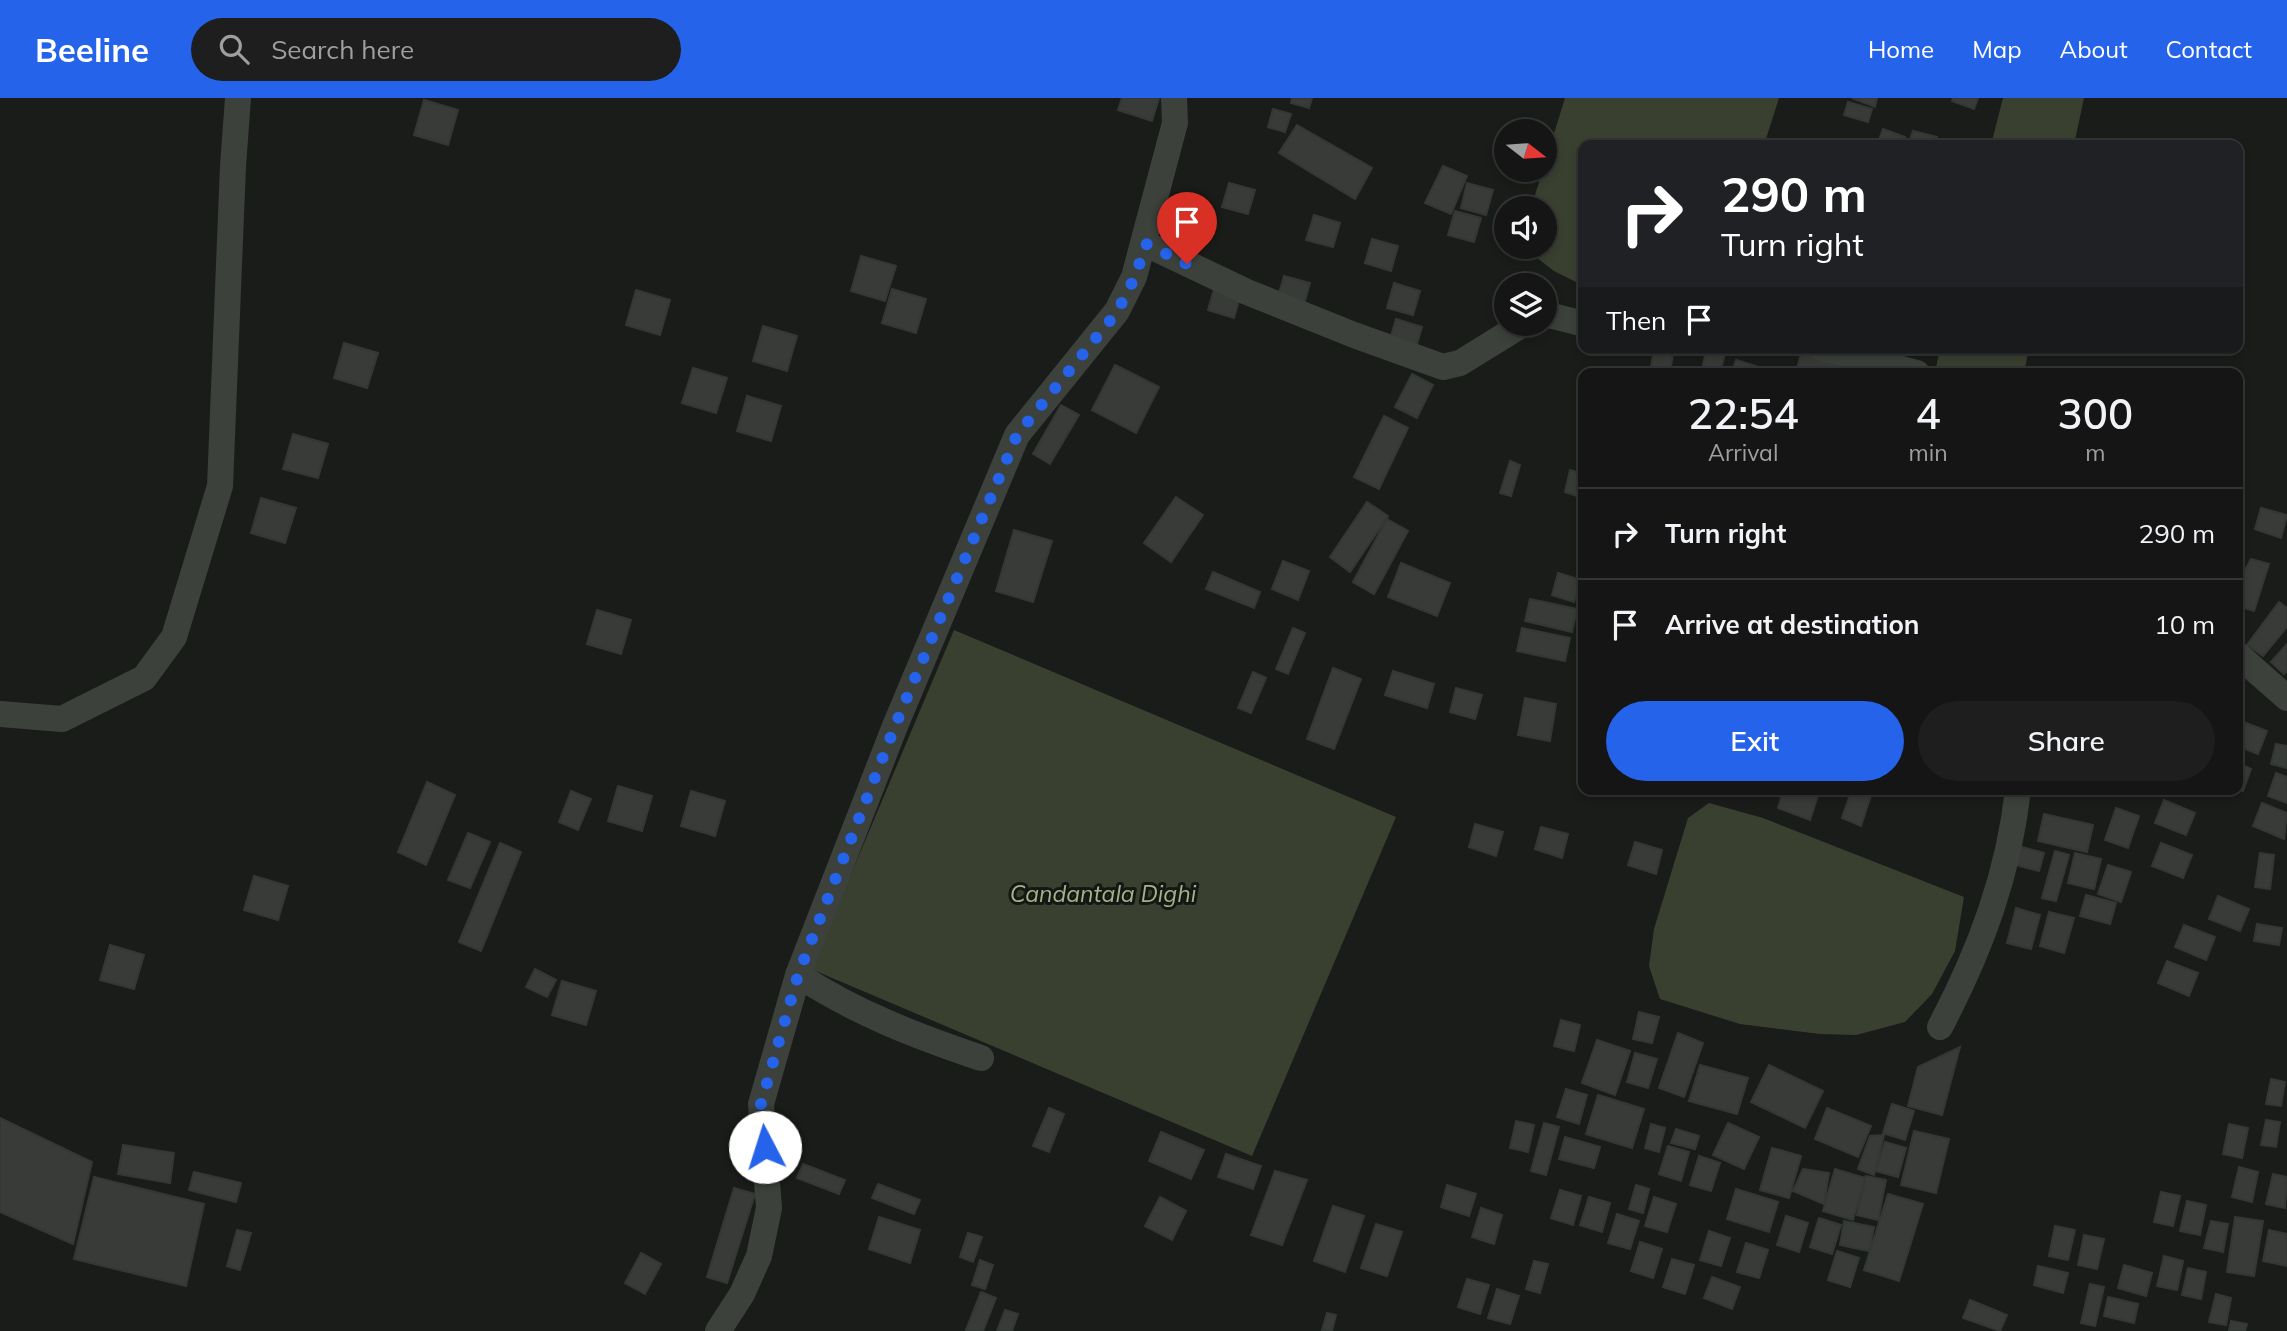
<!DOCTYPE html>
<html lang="en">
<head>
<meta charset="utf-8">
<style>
	body { margin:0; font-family:Mulish,sans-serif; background:#1d1e1d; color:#f1f3f6; height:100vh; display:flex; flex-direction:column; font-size:26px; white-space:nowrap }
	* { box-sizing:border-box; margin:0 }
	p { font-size:23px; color:#9d9fa0 }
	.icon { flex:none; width:38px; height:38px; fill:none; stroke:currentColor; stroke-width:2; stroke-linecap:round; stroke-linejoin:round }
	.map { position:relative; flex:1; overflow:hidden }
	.sheet { position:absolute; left:1578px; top:270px; width:665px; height:427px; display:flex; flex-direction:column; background:#141514; border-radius:14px; box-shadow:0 4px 10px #0003,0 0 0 2px #333434 }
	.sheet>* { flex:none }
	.guide { position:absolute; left:1578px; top:42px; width:665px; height:214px; border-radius:14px; box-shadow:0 4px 10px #0003,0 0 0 2px #333434; background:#202124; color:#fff; overflow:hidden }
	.needle { width:46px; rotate:107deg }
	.tools { position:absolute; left:1494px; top:21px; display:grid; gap:14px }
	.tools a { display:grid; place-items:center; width:63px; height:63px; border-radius:50%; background:#141514; box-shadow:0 4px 10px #0003,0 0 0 2px #333434; font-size:35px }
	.pin { position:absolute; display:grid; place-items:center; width:60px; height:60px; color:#fff; margin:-72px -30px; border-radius:50% 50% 50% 0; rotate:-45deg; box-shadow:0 0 7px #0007 }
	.pin .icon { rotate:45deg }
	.me { position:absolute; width:77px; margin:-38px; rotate:355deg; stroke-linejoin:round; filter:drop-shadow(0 0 5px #0008) }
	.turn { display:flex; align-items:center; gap:24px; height:147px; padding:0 28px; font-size:32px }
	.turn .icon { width:91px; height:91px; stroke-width:2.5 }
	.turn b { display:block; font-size:49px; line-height:60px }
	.then { display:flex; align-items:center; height:66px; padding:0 28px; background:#0003; gap:14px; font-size:26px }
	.eta { display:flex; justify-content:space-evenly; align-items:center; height:119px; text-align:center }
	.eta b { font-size:42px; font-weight:600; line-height:49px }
	.primary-button { display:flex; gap:14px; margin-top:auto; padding:14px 28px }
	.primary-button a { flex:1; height:80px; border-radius:42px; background:#2563eb; color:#fff; font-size:28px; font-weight:600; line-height:80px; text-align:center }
	.primary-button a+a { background:#1d1e1d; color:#f1f3f6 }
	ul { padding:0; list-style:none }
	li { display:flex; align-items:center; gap:21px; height:91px; padding:0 28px; border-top:2px solid #333434 }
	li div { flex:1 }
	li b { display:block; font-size:26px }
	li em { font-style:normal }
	header { display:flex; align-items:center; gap:42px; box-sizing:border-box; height:98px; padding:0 35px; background:#2563eb; color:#fff }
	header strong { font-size:33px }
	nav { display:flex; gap:38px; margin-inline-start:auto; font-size:24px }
	.search { width:490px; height:63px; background:#1d1e1d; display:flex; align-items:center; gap:18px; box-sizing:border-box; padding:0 24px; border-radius:38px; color:#9d9fa0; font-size:26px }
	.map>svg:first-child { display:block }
	.water { fill:#3a4030 }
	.building { fill:#383b37; stroke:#343834; stroke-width:2 }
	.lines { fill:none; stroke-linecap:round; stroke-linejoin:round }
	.street { stroke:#3c413b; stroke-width:26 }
	.route { stroke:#2563eb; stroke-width:12; stroke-dasharray:0 21.6 }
	.labels { text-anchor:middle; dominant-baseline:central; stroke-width:6; stroke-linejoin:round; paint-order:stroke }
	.water-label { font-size:23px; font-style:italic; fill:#a3b486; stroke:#151715 }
</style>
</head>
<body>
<header>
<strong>Beeline</strong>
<div class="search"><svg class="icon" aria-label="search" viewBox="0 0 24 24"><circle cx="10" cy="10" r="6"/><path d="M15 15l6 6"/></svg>Search here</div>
<nav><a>Home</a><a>Map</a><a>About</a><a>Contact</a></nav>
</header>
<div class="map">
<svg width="2287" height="1233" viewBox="0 0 2287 1233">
	<rect width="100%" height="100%" fill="#1a1c1a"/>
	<path class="water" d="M1565 0H1779L1764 47H1584V188L1554 173 1523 149H1545V110H1531Z
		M2003 0H2084L2074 47H1991Z
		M1940 250H2029L2024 275H1935Z
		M954 532 1396 719 1252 1058 811 871Z
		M1709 705 1763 720 1964 799 1955 853 1932 896 1905 924 1856 937 1820 936 1740 926 1660 901 1649 868 1654 831 1688 720Z"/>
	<path class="building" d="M1122 0H1159L1152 23 1118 12Z
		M1292 0H1312L1309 10 1291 5Z
		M1852 0H1877L1875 9Z
		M1953 0H1978L1974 11 1952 3Z
		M424 2 458 12 448 47 414 37Z
		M1848 4 1872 11 1868 24 1844 17Z
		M1273 11 1291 16 1285 34 1268 29Z
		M1297 27 1372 70 1355 101 1279 55Z
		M1883 31 1905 39 1902 47H1877Z
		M1913 33 1937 39 1934 47 1909 45Z
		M1443 68 1467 78 1451 116 1425 105Z
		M1229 85 1255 92 1248 116 1222 109Z
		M1467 85 1493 92 1486 117 1461 110Z
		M1455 113 1481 120 1474 144 1448 137Z
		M1314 117 1340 125 1333 149 1306 142Z
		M1372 141 1398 148 1391 173 1365 165Z
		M861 158 896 168 885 203 851 193Z
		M1284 178 1310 185 1303 210 1277 202Z
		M1394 185 1420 193 1413 217 1387 210Z
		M1215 188 1241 195 1234 220 1208 212Z
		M892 191 926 201 916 235 882 225Z
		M636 192 670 202 660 237 626 227Z
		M1396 221 1422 229 1415 253 1389 245Z
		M763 228 797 238 787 273 753 263Z
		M344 245 378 255 367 290 334 280Z
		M1707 250 1726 251 1720 275H1701Z
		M1654 252 1673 255 1670 275H1650Z
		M1802 252 1863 269 1861 275H1796Z
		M1736 262 1758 269 1756 275H1732Z
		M1115 267 1159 289 1136 335 1092 312Z
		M693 270 727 280 716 315 682 305Z
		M1412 276 1433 287 1417 320 1395 309Z
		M747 298 781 308 771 343 737 333Z
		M1061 307 1079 317 1050 366 1033 356Z
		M1384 318 1408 330 1379 391 1354 379Z
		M293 336 328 346 318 380 283 371Z
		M1510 363 1520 367 1511 398 1500 395Z
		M1570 372 1584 376 1580 399 1565 394Z
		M1176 399 1203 417 1171 464 1144 445Z
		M261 400 296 410 285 445 251 435Z
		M1367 404 1388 418 1350 474 1330 459Z
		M2261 410 2287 417 2281 440 2255 431Z
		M1387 421 1408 433 1374 496 1353 484Z
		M1014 432 1052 443 1033 504 996 493Z
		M2251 461 2269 466 2254 513 2238 508V485Z
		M1283 463 1309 473 1298 502 1272 491Z
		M1401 465 1450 485 1437 518 1388 499Z
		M1213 474 1260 494 1254 510 1206 491Z
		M1558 475 1581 482 1574 504 1552 497Z
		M1530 501 1577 511 1572 534 1525 523Z
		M2279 504 2287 510V529L2263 558 2247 547Z
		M597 512 631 522 621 556 587 546Z
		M1293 530 1305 535 1288 576 1276 571Z
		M1522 530 1570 540 1565 563 1517 553Z
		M2287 546V573L2284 576 2271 564Z
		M1333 570 1361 581 1334 651 1307 641Z
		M1393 573 1434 586 1427 610 1385 597Z
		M1253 574 1266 580 1251 615 1238 610Z
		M1456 590 1482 597 1475 621 1450 614Z
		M1525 600 1556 606 1550 643 1518 637Z
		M2238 622 2267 633 2258 656 2238 648Z
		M2276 646 2287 648V670L2271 666Z
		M2238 665 2251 671 2243 693 2238 691Z
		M2276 675 2287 679V705L2268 698Z
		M427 684 455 697 426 767 398 754Z
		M618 688 652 698 642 733 608 723Z
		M1784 691H1820L1810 722 1778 710Z
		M1852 691H1873L1861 728 1842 720Z
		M571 693 591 701 578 732 559 724Z
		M691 693 725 703 715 738 681 728Z
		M2164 702 2195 715 2186 737 2155 725Z
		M2262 705 2287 715 2284 741 2253 728Z
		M2116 710 2139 718 2128 750 2105 742Z
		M2044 716 2093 727 2087 754 2038 743Z
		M1475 726 1503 734 1496 758 1469 749Z
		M1541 729 1568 736 1562 760 1535 751Z
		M468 735 490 744 470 790 448 782Z
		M1635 744 1662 752 1656 776 1628 767Z
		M500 745 521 754 481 853 459 844Z
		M2161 745 2192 757 2183 780 2152 768Z
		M2018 748 2044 755 2039 773 2012 766Z
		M2055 753 2069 757 2056 803 2042 800Z
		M2075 755 2101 761 2094 791 2068 785Z
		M2260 755 2274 757 2270 791 2255 789Z
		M2108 767 2131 774 2121 804 2098 796Z
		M254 778 288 788 278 822 244 812Z
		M2086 797 2116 805 2110 826 2080 818Z
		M2218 798 2249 811 2240 833 2209 821Z
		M2016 810 2040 817 2031 851 2007 845Z
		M2049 814 2074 820 2064 855 2040 848Z
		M2257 826 2282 830 2279 847 2254 843Z
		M2184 827 2215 839 2206 862 2175 849Z
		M110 847 144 857 134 891 100 882Z
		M2167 863 2198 875 2189 898 2158 885Z
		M535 871 556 882 547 899 526 889Z
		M562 883 596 893 586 927 552 917Z
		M1639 914 1659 919 1652 945 1633 941Z
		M1561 922 1580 927 1574 953 1554 948Z
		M1678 935 1703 945 1684 999 1659 990Z
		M1597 942 1630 953 1615 997 1582 985Z
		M1960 949 1942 1017 1908 1008 1918 969Z
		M1635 955 1657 961 1648 990 1627 984Z
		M1700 967 1748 980 1737 1016 1689 1003Z
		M1769 967 1823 993 1805 1030 1751 1004Z
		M2271 981 2285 984 2281 1008 2266 1006Z
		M1566 991 1587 997 1579 1026 1557 1019Z
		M1598 997 1644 1011 1632 1050 1586 1036Z
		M1892 1006 1914 1013 1905 1042 1883 1035Z
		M1049 1010 1064 1016 1049 1054 1033 1048Z
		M1827 1010 1871 1028 1858 1059 1815 1041Z
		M0 1020 92 1064 73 1146 0 1114Z
		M2266 1022 2280 1024 2276 1049 2261 1047Z
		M1516 1023 1534 1027 1528 1054 1510 1050Z
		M1544 1025 1559 1029 1546 1077 1531 1073Z
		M1728 1025 1759 1039 1744 1071 1713 1057Z
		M1651 1026 1665 1030 1659 1054 1645 1050Z
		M2229 1026 2248 1030 2242 1060 2223 1056Z
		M1676 1031 1699 1038 1695 1051 1671 1045Z
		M1914 1033 1949 1041 1936 1095 1901 1087Z
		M1161 1034 1204 1052 1191 1081 1149 1063Z
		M1884 1037 1874 1077 1858 1071 1870 1038Z
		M1565 1039 1600 1049 1594 1070 1559 1061Z
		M1885 1044 1906 1050 1898 1079 1876 1073Z
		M123 1047 174 1055 170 1085 118 1076Z
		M1668 1048 1689 1054 1681 1083 1659 1076Z
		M1772 1050 1801 1058 1789 1100 1760 1092Z
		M1226 1056 1261 1068 1253 1091 1218 1079Z
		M1699 1058 1720 1065 1711 1093 1690 1087Z
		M803 1066 845 1082 839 1096 797 1080Z
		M2239 1069 2258 1074 2252 1104 2232 1099Z
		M1803 1071 1829 1075 1824 1106 1793 1093Z
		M1835 1071 1865 1080 1853 1122 1823 1113Z
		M1275 1073 1307 1082 1282 1147 1251 1137Z
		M194 1074 241 1085 236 1104 189 1092Z
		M2273 1076 2287 1079 2285 1110 2266 1106Z
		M1866 1078 1886 1082 1878 1122 1857 1117Z
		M94 1079 204 1106 186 1188 74 1161Z
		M878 1086 920 1102 914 1116 872 1100Z
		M1447 1087 1476 1096 1469 1118 1441 1109Z
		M1636 1087 1649 1091 1643 1115 1629 1111Z
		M734 1090 755 1096 727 1185 707 1179Z
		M1736 1091 1778 1104 1769 1134 1727 1121Z
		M1560 1092 1581 1098 1573 1127 1551 1120Z
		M2161 1094 2180 1098 2173 1128 2154 1124Z
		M1888 1096 1923 1106 1899 1183 1864 1172Z
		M1160 1099 1186 1113 1172 1142 1145 1128Z
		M1589 1099 1610 1105 1602 1134 1580 1127Z
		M1654 1099 1676 1106 1667 1134 1645 1128Z
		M2187 1103 2206 1107 2200 1137 2180 1133Z
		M1333 1108 1364 1118 1345 1174 1314 1163Z
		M1481 1110 1502 1117 1494 1146 1472 1139Z
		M1617 1116 1639 1123 1630 1151 1608 1145Z
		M1786 1118 1808 1125 1799 1154 1777 1147Z
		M879 1119 920 1132 910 1165 869 1151Z
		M2235 1119 2263 1123 2254 1178 2227 1174Z
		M1819 1120 1841 1127 1832 1156 1810 1149Z
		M1844 1123 1874 1129 1869 1153 1840 1147Z
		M2211 1123 2228 1126 2223 1154 2204 1150Z
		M1376 1126 1402 1134 1387 1178 1361 1170Z
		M2055 1128 2075 1132 2068 1162 2049 1158Z
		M237 1132 251 1135 240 1172 227 1168Z
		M2269 1132 2287 1136V1168L2263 1163Z
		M1709 1133 1730 1140 1721 1168 1700 1162Z
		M968 1135 982 1139 973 1164 960 1159Z
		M2084 1137 2104 1141 2097 1171 2078 1167Z
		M1640 1144 1662 1151 1653 1180 1631 1173Z
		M1746 1145 1768 1152 1759 1180 1737 1174Z
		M1837 1153 1859 1160 1850 1189 1828 1182Z
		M641 1155 661 1166 645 1196 625 1185Z
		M2164 1158 2183 1163 2177 1192 2157 1188Z
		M1672 1161 1694 1167 1685 1196 1663 1189Z
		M980 1162 993 1167 985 1191 972 1187Z
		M1534 1163 1548 1166 1540 1195 1526 1191Z
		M2124 1167 2152 1175 2146 1198 2118 1190Z
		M2038 1168 2068 1175 2063 1195 2034 1187Z
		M2188 1170 2206 1174 2201 1201 2182 1197Z
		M1712 1179 1740 1189 1732 1211 1704 1200Z
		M1467 1181 1489 1187 1480 1216 1458 1209Z
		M2090 1186 2104 1189 2095 1228 2081 1225Z
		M1497 1191 1519 1198 1510 1226 1488 1220Z
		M981 1194 996 1200 983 1233H969L966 1232Z
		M2216 1196 2231 1200 2226 1227 2209 1224Z
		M2108 1199 2138 1206 2134 1225 2104 1218Z
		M1970 1202 2007 1217 2000 1233 1963 1220Z
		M1005 1212 1018 1216 1012 1233H997Z
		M1327 1215 1336 1217 1332 1233 1322 1232Z
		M2231 1223 2247 1226 2245 1233H2229Z"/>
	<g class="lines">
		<path class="street" d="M1146 146 1247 194 1354 237 1443 269 1460 265 1523 226
			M1545 216 1584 226
			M1822 250 1917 275
			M2238 557 2287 600
			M0 616 62 621 144 580 174 539 220 388 233 68 238 0
			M798 877C856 915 916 938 981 960
			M1940 929C1980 853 2009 776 2018 691
			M718 1233 742 1196 759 1158 769 1110 761 1006 798 877 895 628 1017 337 1117 213 1134 179 1175 25 1174 0"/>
	</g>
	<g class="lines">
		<path class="route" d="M765 1049 761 1006 798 877 895 628 1017 337 1117 214 1135 179 1146 146 1187 166"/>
	</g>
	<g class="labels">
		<g class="water-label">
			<text x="1103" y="795">Candantala Dighi</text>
		</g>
	</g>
</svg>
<div class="tools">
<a><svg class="needle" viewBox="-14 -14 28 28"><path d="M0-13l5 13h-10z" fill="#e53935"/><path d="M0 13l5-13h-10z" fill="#9d9fa0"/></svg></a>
<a><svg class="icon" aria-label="sound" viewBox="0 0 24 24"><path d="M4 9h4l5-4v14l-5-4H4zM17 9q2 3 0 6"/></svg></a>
<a><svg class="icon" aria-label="layers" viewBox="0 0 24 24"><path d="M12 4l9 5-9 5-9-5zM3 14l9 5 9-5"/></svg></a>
</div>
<div class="pin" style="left:1187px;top:166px;background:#d93025"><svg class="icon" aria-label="arrive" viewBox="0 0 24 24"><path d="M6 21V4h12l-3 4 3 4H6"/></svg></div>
<svg class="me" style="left:765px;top:1049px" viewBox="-20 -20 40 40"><circle r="19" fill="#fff"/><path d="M0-13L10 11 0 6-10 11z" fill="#2563eb"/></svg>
<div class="guide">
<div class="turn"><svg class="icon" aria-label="right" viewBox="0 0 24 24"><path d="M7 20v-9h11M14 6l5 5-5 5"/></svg><div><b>290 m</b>Turn right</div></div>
<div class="then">Then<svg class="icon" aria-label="arrive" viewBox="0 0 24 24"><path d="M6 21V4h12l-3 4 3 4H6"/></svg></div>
</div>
<section class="sheet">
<div class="eta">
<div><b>22:54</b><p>Arrival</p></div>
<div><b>4</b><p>min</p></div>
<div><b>300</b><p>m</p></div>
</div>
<ul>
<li><svg class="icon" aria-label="right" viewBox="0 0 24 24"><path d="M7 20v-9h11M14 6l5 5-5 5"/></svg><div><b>Turn right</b></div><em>290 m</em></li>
<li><svg class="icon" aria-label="arrive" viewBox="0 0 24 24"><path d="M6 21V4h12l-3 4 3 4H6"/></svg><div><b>Arrive at destination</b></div><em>10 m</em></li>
</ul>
<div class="primary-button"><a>Exit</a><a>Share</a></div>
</section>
</div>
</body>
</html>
